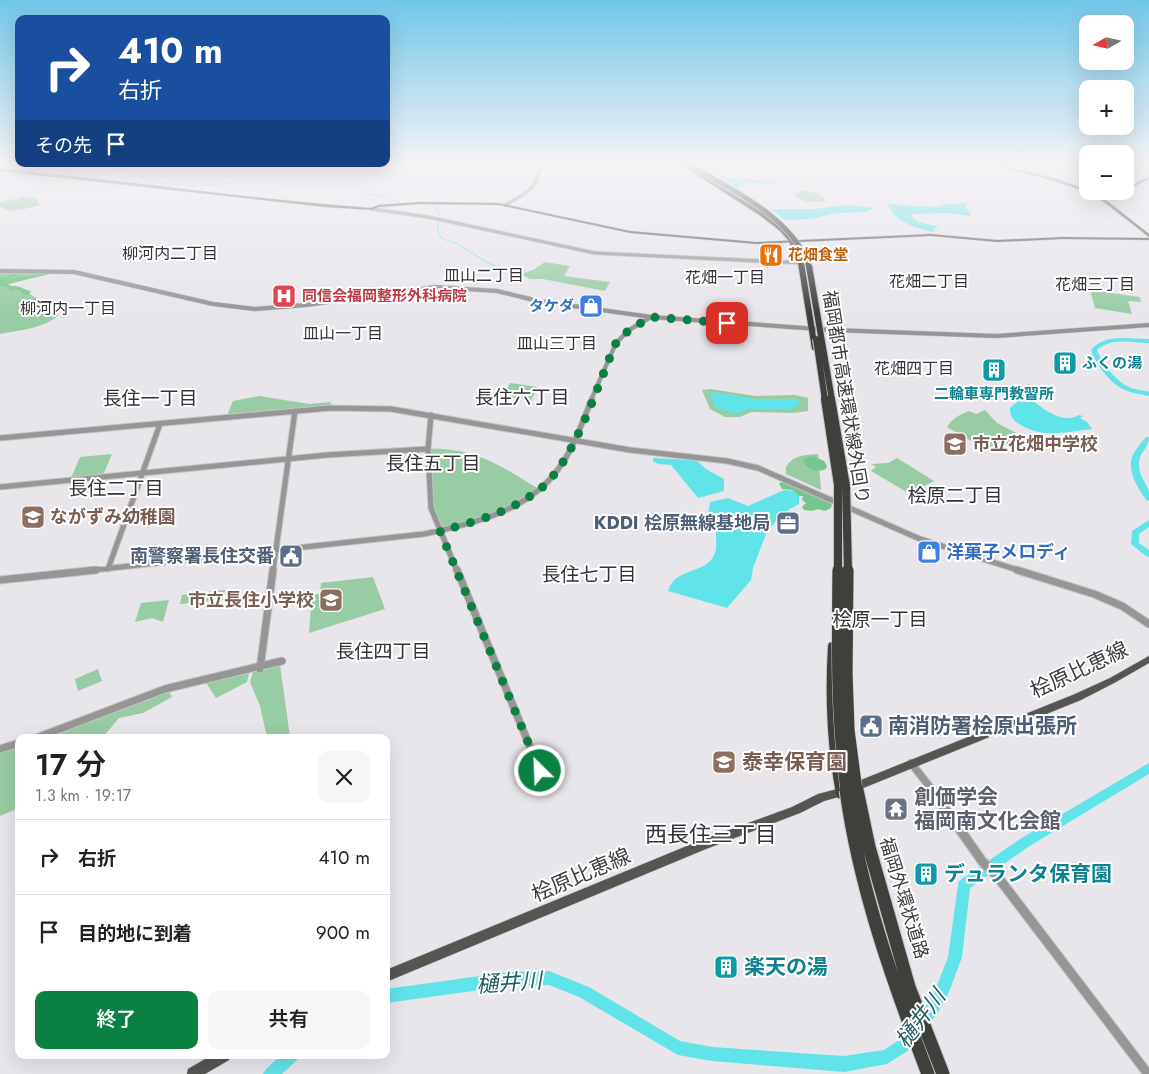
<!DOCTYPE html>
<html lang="ja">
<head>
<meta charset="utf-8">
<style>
	body { margin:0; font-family:Jost,"Noto Sans JP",sans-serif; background:#f6f6f6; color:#222; height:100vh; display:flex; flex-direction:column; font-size:19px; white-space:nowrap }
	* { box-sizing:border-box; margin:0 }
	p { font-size:16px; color:#767676 }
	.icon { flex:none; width:28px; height:28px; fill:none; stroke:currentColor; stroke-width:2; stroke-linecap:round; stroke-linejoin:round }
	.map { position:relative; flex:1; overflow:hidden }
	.details { position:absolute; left:15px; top:734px; width:375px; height:325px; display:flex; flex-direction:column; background:#fff; border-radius:10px; box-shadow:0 5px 20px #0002 }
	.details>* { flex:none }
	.top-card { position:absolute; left:15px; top:15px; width:375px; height:152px; border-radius:10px; box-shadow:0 5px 20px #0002; background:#1a4fa0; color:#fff; overflow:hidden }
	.needle { width:32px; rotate:261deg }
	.tools { position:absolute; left:1079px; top:15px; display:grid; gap:10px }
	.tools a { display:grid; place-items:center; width:55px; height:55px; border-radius:10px; background:#fff; box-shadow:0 5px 20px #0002; font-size:25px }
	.pin { position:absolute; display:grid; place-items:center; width:42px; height:42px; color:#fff; margin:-21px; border-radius:10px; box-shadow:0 2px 8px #0006 }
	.me { position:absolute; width:55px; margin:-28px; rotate:336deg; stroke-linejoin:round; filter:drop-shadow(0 0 4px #0008) }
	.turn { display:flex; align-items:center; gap:18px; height:105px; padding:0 20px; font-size:22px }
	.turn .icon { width:65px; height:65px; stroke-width:2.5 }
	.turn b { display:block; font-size:35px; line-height:42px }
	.then { display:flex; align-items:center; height:48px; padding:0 20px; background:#0003; gap:10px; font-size:19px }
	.round { display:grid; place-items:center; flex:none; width:52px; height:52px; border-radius:10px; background:#f6f6f6 }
	.overview { display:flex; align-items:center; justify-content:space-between; height:85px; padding:0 20px }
	h1 { font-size:30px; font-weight:600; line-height:38px }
	.action { display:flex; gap:10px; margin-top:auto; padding:10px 20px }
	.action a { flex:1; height:58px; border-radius:10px; background:#0b8043; color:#fff; font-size:20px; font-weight:600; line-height:58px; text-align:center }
	.action a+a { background:#f6f6f6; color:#222 }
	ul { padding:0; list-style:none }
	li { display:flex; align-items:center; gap:15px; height:75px; padding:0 20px; border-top:1px solid #e0e0e0 }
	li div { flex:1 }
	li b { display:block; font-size:19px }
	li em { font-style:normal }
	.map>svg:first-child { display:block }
	.green { fill:#98cca4 }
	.forest { fill:#76c78d }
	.water { fill:#60e4ea }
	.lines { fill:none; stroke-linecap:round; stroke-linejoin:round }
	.stream { stroke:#60e4ea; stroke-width:1 }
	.river { fill:#60e4ea; fill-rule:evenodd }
	.minor-far4-casing { stroke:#c6c3c8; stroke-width:4.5 }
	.minor-far3-casing { stroke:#c6c3c8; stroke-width:5 }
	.minor-far2-casing { stroke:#c6c3c8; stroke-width:7 }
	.minor-far1-casing { stroke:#c6c3c8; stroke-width:9 }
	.minor-casing { stroke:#c6c3c8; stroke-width:11 }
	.major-casing { stroke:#c6c3c8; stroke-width:1 }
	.highway-casing { stroke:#c6c3c8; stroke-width:2 }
	.minor-far4 { stroke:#969795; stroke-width:3 }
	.minor-far3 { stroke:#969795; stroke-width:4 }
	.minor-far2 { stroke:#969795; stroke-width:5 }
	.minor-far1 { stroke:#969795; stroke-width:7 }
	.minor { stroke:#969795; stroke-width:9 }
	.major { fill:#545652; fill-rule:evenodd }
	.highway { fill:#3d403b; fill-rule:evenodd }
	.highway-bridge-far4-casing { stroke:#c6c3c8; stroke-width:6; stroke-linecap:butt }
	.highway-bridge-far3-casing { stroke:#c6c3c8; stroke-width:8; stroke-linecap:butt }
	.highway-bridge-far2-casing { stroke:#c6c3c8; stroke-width:10; stroke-linecap:butt }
	.highway-bridge-far1-casing { stroke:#c6c3c8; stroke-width:12; stroke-linecap:butt }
	.highway-bridge-casing { stroke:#c6c3c8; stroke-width:15; stroke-linecap:butt }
	.highway-bridge-far4 { stroke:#3d403b; stroke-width:5 }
	.highway-bridge-far3 { stroke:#3d403b; stroke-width:6 }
	.highway-bridge-far2 { stroke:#3d403b; stroke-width:8 }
	.highway-bridge-far1 { stroke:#3d403b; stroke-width:11 }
	.highway-bridge { stroke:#3d403b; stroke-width:13 }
	.route { stroke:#0b8043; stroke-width:9; stroke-dasharray:0 16.2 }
	.labels { text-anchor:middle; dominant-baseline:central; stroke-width:4; stroke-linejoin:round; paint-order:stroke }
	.far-food-label { font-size:15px; font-weight:bold; fill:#c56008; stroke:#fff; text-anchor:start }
	.far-health-label { font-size:15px; font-weight:bold; fill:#be3a42; stroke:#fff; text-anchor:start }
	.far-shop-label { font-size:15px; font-weight:bold; fill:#366cbe; stroke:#fff; text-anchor:end }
	.far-culture-label { font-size:15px; font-weight:bold; fill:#0d838f; stroke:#fff; text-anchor:start }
	.far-neighbourhood-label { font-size:16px; fill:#353338; stroke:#fff }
	.street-label { font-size:18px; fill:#3d3c3e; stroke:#fff }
	.education-label { font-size:18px; font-weight:bold; fill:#785e54; stroke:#fff; text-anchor:start }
	.service-label { font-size:18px; font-weight:bold; fill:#4e5e75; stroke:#fff; text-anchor:end }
	.shop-label { font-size:18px; font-weight:bold; fill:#366cbe; stroke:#fff; text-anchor:start }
	.neighbourhood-label { font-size:19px; fill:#353338; stroke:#fff }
	.near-street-label { font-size:21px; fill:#3d3c3e; stroke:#fff }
	.near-service-label { font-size:21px; font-weight:bold; fill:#4e5e75; stroke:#fff; text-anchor:start }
	.near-education-label { font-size:21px; font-weight:bold; fill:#785e54; stroke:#fff; text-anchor:start }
	.near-worship-label { font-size:21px; font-weight:bold; fill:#5b616d; stroke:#fff; text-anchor:start }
	.near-culture-label { font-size:21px; font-weight:bold; fill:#0d838f; stroke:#fff; text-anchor:start }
	.near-neighbourhood-label { font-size:22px; fill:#353338; stroke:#fff }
	.near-water-label { font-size:22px; font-style:italic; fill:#245c5e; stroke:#fff }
</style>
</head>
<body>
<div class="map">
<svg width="1149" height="1074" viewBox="0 0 1149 1074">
	<rect width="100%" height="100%" fill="#e8e5eb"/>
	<path class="green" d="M800 190 818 193 820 196 824 197 826 202C812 202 802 204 793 193H799Z
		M23 197 36 199 40 205C28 208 10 215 0 206V203C8 199 15 200 23 197Z
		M545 262 570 266 564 276 610 282 605 291 543 279H530L521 274 533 270Z
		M0 272 56 273 18 280 6 285 20 287 40 301 39 306 44 309 54 310 58 316C41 329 20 330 0 334Z
		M1090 290 1140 297 1141 302 1128 301 1132 314 1095 308Z
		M510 383 538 387 531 400 503 396Z
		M710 389 756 396 795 395 808 398V411L793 413 751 412 740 417H725L710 409 702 390Z
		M259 396 309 404 331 402 330 408 226 418 233 401Z
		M985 410 997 423 1022 436 993 452H990L947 427C951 419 961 414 969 411L976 414Z
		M428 449C474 447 501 466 539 489L495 514 440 531 431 508Z
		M112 454 103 475 71 478 80 457Z
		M818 454 821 490 786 474V467C793 455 805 455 818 454Z
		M897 458 934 481 910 494 871 471 876 467 871 464 888 463Z
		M373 577 385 609 309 633 312 594H320L321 583Z
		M225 590 223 600 180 604 182 595Z
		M169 600 163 622 152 618 135 622 141 603Z
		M280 665 290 737H267L260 706 250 682 253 672H258Z
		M98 669 102 681 78 691 75 679Z
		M249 673 247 682 216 698 205 681Z
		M167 688 172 697 143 713 119 718 103 737 36 738Z
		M19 743V808L0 816V749Z"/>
	<path class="forest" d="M24 273 12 277 10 280 16 277 54 273 8 284 11 286 19 287 30 291 31 292 28 295 23 294 21 290 9 291V288L0 286V277Z
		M813 456 824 461 827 466 826 469C818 472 811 471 805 465L803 459Z
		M784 482 829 501 832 505 831 508 825 511 818 509 812 511 804 510 802 507 806 503 802 500 803 496H797L792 490 782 489 779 483Z"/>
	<path class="water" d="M718 177 778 181H776L775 184 746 183 739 186 740 190Z
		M966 203V208L971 214 970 216 947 213 913 214 911 216 918 222 939 227 933 229 935 231 933 232C916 228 894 222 888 204L935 207 946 204Z
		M848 205 873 208 867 212 836 213 811 219 785 220 771 209H813Z
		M1019 389C1024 390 1024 393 1028 396 1041 408 1062 425 1079 415L1083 416 1080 418 1087 422 1092 429C1066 432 1043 439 1019 424 1013 420 1010 416 1010 408L1017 402 1011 394 1016 393Z
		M712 392 757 399H795L801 401 793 409H749L735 414 715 407 710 393Z
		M653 458 696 460 706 469 724 479V491L698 498 671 465 658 464 653 461Z
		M784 490 794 491 799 496V504L781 514 766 534 753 568 751 580 727 608 668 591C676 566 707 575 715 553 717 547 716 539 716 533L707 522 710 502 728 498 748 506Z"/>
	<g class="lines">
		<path class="stream" d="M70 164 122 169 157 183 200 186 257 180H284L282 182 287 187 323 185 364 187 366 188V194L387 196 401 204
			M427 204 437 208 439 216
			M439 222 437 231 441 238C447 241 453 241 459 245 486 260 491 271 525 270"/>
		<path class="river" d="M1119 338 1149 339V343C1132 343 1111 337 1097 350 1102 364 1116 381 1129 387 1135 390 1143 390 1149 392V396C1141 394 1132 393 1125 390 1111 384 1095 364 1091 350 1099 341 1108 339 1119 338Z
			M1146 437H1149C1149 448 1140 451 1139 462 1138 475 1146 482 1149 492 1149 495 1149 498 1149 501L1146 500C1137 487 1125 468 1134 453 1137 447 1142 442 1146 437Z
			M1149 520V527L1139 534V543L1149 550V557L1146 556 1131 544 1132 531Z
			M1149 763V774L1028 847 970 888 962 957 949 992 937 1014 909 1050 887 1064 844 1072 712 1061 678 1055 579 997 549 985 509 986 386 1003V989L509 972 549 971 589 987 680 1041 712 1047 844 1056 884 1050 899 1040 927 1004 938 983 948 957 958 885 959 881 1020 839Z
			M281 1055H299L297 1060 282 1074H263L266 1069Z"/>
		<g class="minor-far4-casing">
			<path id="minor-far4" d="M28 173 45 164
				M505 205C526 194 538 188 541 163
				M372 209 428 217 595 253 803 263"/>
		</g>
		<g class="minor-far3-casing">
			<path id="minor-far3" d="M0 271 74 272 213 304 255 309 306 305 435 287 497 291 538 301 651 317 832 330 996 336 1149 325
				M591 400 616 343 629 330 651 317"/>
		</g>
		<g class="minor-far2-casing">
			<path id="minor-far2" d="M431 415 428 449 431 508 457 571
				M0 438 330 408 391 409 630 450 727 461 758 468 920 539 1021 571
				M0 487 327 455 428 449
				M108 569 160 424
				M84 571 424 534C472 524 529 511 559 468 574 448 582 422 592 399
				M273 571 295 411"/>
		</g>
		<g class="minor-far1-casing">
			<path id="minor-far1" d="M457 570 540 771
				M1017 570 1094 594 1122 606 1149 624
				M0 580 96 570
				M260 669 273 570
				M36 738 165 689 282 661
				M0 749 19 743
				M911 763 933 791"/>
		</g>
		<g class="minor-casing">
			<path id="minor" d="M932 790 982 861 997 876 1148 1074"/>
		</g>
		<g class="major-casing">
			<path id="major" d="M984 163H991L1058 179 1085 189 1088 191H1090L1102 197 1118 191H1124L1105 199 1149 234V237L1109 206 1096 197 1083 191 1055 181Z
				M0 169C124 180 247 199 371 208L378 205 420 202 499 203 630 231 756 242 931 234 997 240 1063 237 1149 238V240L1063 239 997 242 931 236 756 244 630 233 499 205 420 204 379 207 372 210 325 207 0 171Z
				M1149 177V179L1125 191V188Z
				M1149 656V663L1116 682 1081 700 846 795 824 801 800 813 706 849 386 982V970L699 841 792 807 818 794 841 788 1075 694 1110 678Z
				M212 1055H230L229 1060 205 1074H187L188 1069Z"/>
		</g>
		<g class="highway-casing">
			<path id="highway" d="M678 163H683L762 212 783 228 793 240 804 263 818 349 817 350H813L812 349 798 263 789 241 779 230 758 214Z
				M833 642 837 643 838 646C836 696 839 745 848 794L846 798 842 799 838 798 836 794C827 745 825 696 828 646L829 643Z"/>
		</g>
		<use href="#minor-far4" class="minor-far4"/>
		<use href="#minor-far3" class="minor-far3"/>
		<use href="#minor-far2" class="minor-far2"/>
		<use href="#minor-far1" class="minor-far1"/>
		<use href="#minor" class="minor"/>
		<use href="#major" class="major"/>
		<use href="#highway" class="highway"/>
		<g class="highway-bridge-far4-casing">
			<path id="highway-bridge-far4" d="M686 163C728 188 794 217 809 267"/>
		</g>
		<g class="highway-bridge-far3-casing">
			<path id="highway-bridge-far3" d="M809 266 832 400
				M816 339 825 400"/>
		</g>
		<g class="highway-bridge-far2-casing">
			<path id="highway-bridge-far2" d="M825 399 838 485V571
				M831 399 846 486 848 571"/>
		</g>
		<g class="highway-bridge-far1-casing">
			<path id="highway-bridge-far1" d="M838 570C837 645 836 716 846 791
				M848 570 847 673 849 730 857 791"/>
		</g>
		<g class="highway-bridge-casing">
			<path id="highway-bridge" d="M846 790C859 887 893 982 928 1074
				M857 790 869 847 909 987 943 1074"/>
		</g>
		<use href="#highway-bridge-far4" class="highway-bridge-far4"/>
		<use href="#highway-bridge-far3" class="highway-bridge-far3"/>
		<use href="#highway-bridge-far2" class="highway-bridge-far2"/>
		<use href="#highway-bridge-far1" class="highway-bridge-far1"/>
		<use href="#highway-bridge" class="highway-bridge"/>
	</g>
	<linearGradient id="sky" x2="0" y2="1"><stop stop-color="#71c7e9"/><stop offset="0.52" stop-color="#f5f3f6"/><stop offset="1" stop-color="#f5f3f6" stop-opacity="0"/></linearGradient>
	<rect width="1149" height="314" fill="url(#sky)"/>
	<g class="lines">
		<path class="route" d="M540 771 440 531C475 522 510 512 539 490 575 462 597 385 616 343L629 330 651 317 727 323"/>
	</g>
	<defs>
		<g id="restaurant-square" transform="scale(1.25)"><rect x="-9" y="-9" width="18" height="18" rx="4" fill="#e8710a" stroke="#fff"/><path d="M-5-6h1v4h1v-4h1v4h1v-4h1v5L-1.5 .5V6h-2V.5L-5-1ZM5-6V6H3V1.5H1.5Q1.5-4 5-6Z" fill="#fff"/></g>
		<g id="hospital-square" transform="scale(1.25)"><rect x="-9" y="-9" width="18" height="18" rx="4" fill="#e0444e" stroke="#fff"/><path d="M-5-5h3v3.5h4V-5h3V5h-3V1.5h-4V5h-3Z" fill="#fff"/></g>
		<g id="shop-square" transform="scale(1.25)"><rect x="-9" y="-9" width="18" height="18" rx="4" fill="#3f7fe0" stroke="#fff"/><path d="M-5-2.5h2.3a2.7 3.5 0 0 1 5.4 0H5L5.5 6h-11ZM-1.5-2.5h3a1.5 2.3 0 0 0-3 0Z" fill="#fff"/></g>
		<g id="building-square" transform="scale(1.25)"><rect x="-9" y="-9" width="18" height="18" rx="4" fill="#0f9aa8" stroke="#fff"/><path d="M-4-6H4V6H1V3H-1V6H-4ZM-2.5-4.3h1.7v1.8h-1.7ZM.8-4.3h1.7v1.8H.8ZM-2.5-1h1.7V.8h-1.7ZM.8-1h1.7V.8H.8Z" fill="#fff"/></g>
		<g id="school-square" transform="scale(1.25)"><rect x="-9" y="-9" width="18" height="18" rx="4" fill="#8d6e63" stroke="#fff"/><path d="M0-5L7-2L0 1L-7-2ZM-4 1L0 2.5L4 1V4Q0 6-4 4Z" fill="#fff"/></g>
		<g id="office-square" transform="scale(1.25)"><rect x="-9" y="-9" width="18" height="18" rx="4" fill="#5c6f8a" stroke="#fff"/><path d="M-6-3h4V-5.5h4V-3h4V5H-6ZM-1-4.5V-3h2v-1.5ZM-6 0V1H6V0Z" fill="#fff"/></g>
		<g id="civic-square" transform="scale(1.25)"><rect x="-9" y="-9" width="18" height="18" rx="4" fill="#5c6f8a" stroke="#fff"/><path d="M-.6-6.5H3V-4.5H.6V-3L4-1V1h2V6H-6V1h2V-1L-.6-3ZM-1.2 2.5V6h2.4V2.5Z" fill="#fff"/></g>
		<g id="temple-square" transform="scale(1.25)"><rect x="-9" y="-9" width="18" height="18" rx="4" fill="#6b7280" stroke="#fff"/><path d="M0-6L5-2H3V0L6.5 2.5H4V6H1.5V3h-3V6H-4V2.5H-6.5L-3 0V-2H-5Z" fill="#fff"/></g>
	</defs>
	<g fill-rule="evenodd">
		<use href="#restaurant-square" x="771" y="255"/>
		<use href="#hospital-square" x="284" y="296"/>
		<use href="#shop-square" x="591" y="306"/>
		<use href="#building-square" x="1065" y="363"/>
		<use href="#building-square" x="994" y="370"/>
		<use href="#school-square" x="955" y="444"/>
		<use href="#school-square" x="33" y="517"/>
		<use href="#office-square" x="788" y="523"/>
		<use href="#shop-square" x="929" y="552"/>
		<use href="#civic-square" x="291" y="556"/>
		<use href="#school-square" x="331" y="600"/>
		<use href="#civic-square" x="871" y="726"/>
		<use href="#school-square" x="724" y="762"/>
		<use href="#temple-square" x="896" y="809"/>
		<use href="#building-square" x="926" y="874"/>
		<use href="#building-square" x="726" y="967"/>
	</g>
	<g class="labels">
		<g class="far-food-label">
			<text x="788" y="255">花畑食堂</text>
		</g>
		<g class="far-health-label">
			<text x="302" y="296">同信会福岡整形外科病院</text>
		</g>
		<g class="far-shop-label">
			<text x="574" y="306">タケダ</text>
		</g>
		<g class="far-culture-label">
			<text x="1082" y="363">ふくの湯</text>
			<text x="994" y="394" text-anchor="middle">二輪車専門教習所</text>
		</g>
		<g class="far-neighbourhood-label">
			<text x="170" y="253">柳河内二丁目</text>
			<text x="484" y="275">皿山二丁目</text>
			<text x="725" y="277">花畑一丁目</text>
			<text x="929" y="281">花畑二丁目</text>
			<text x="1095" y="284">花畑三丁目</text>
			<text x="68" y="308">柳河内一丁目</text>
			<text x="343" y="333">皿山一丁目</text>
			<text x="557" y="343">皿山三丁目</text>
			<text x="914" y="368">花畑四丁目</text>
		</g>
		<g class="street-label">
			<text transform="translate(846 397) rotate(81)">福岡都市高速環状線外回り</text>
			<text transform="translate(904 898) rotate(73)">福岡外環状道路</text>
		</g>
		<g class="education-label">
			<text x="972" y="444">市立花畑中学校</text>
			<text x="50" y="517">ながずみ幼稚園</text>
			<text x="314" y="600" text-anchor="end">市立長住小学校</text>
		</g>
		<g class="service-label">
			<text x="770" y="523">KDDI 桧原無線基地局</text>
			<text x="274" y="556">南警察署長住交番</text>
		</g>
		<g class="shop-label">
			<text x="946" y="552">洋菓子メロディ</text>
		</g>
		<g class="neighbourhood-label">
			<text x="522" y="397">長住六丁目</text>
			<text x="150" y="398">長住一丁目</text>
			<text x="433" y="463">長住五丁目</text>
			<text x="116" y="488">長住二丁目</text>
			<text x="955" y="495">桧原二丁目</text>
			<text x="589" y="574">長住七丁目</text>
			<text x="880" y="619">桧原一丁目</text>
			<text x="383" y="651">長住四丁目</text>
		</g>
		<g class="near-street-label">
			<text transform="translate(1079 670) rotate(-25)">桧原比恵線</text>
			<text transform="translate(581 875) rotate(-23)">桧原比恵線</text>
		</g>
		<g class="near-service-label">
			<text x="888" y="726">南消防署桧原出張所</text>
		</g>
		<g class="near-education-label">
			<text x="742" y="762">泰幸保育園</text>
		</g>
		<g class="near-worship-label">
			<text x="914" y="797">創価学会<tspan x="914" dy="24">福岡南文化会館</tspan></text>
		</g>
		<g class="near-culture-label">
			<text x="944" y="874">デュランタ保育園</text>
			<text x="744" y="967">楽天の湯</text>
		</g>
		<g class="near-neighbourhood-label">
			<text x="711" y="834">西長住三丁目</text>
		</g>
		<g class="near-water-label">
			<text transform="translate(509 982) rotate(-4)">樋井川</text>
			<text transform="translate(920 1018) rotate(-53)">樋井川</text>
		</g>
	</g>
</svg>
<div class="tools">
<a><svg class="needle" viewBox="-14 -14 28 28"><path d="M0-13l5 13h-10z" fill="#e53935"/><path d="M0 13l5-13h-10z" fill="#767676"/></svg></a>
<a>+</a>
<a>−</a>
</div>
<div class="pin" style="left:727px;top:323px;background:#d93025"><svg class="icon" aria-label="arrive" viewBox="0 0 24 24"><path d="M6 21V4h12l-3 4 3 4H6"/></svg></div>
<svg class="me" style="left:540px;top:771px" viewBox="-20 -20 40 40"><circle r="17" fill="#0b8043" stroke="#fff" stroke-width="3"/><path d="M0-11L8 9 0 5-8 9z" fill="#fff"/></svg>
<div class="top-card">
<div class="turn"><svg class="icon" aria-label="right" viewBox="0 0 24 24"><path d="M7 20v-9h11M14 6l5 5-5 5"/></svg><div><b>410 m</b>右折</div></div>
<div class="then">その先<svg class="icon" aria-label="arrive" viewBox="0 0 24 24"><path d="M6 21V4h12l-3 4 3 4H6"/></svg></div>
</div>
<section class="details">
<div class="overview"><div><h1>17 分</h1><p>1.3 km · 19:17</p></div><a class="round"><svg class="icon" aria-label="close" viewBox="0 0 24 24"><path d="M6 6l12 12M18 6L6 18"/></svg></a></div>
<ul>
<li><svg class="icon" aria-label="right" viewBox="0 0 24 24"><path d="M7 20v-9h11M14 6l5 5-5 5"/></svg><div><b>右折</b></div><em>410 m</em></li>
<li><svg class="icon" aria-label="arrive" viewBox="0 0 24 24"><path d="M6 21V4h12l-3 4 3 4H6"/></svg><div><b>目的地に到着</b></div><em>900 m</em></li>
</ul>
<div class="action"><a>終了</a><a>共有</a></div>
</section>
</div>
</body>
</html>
